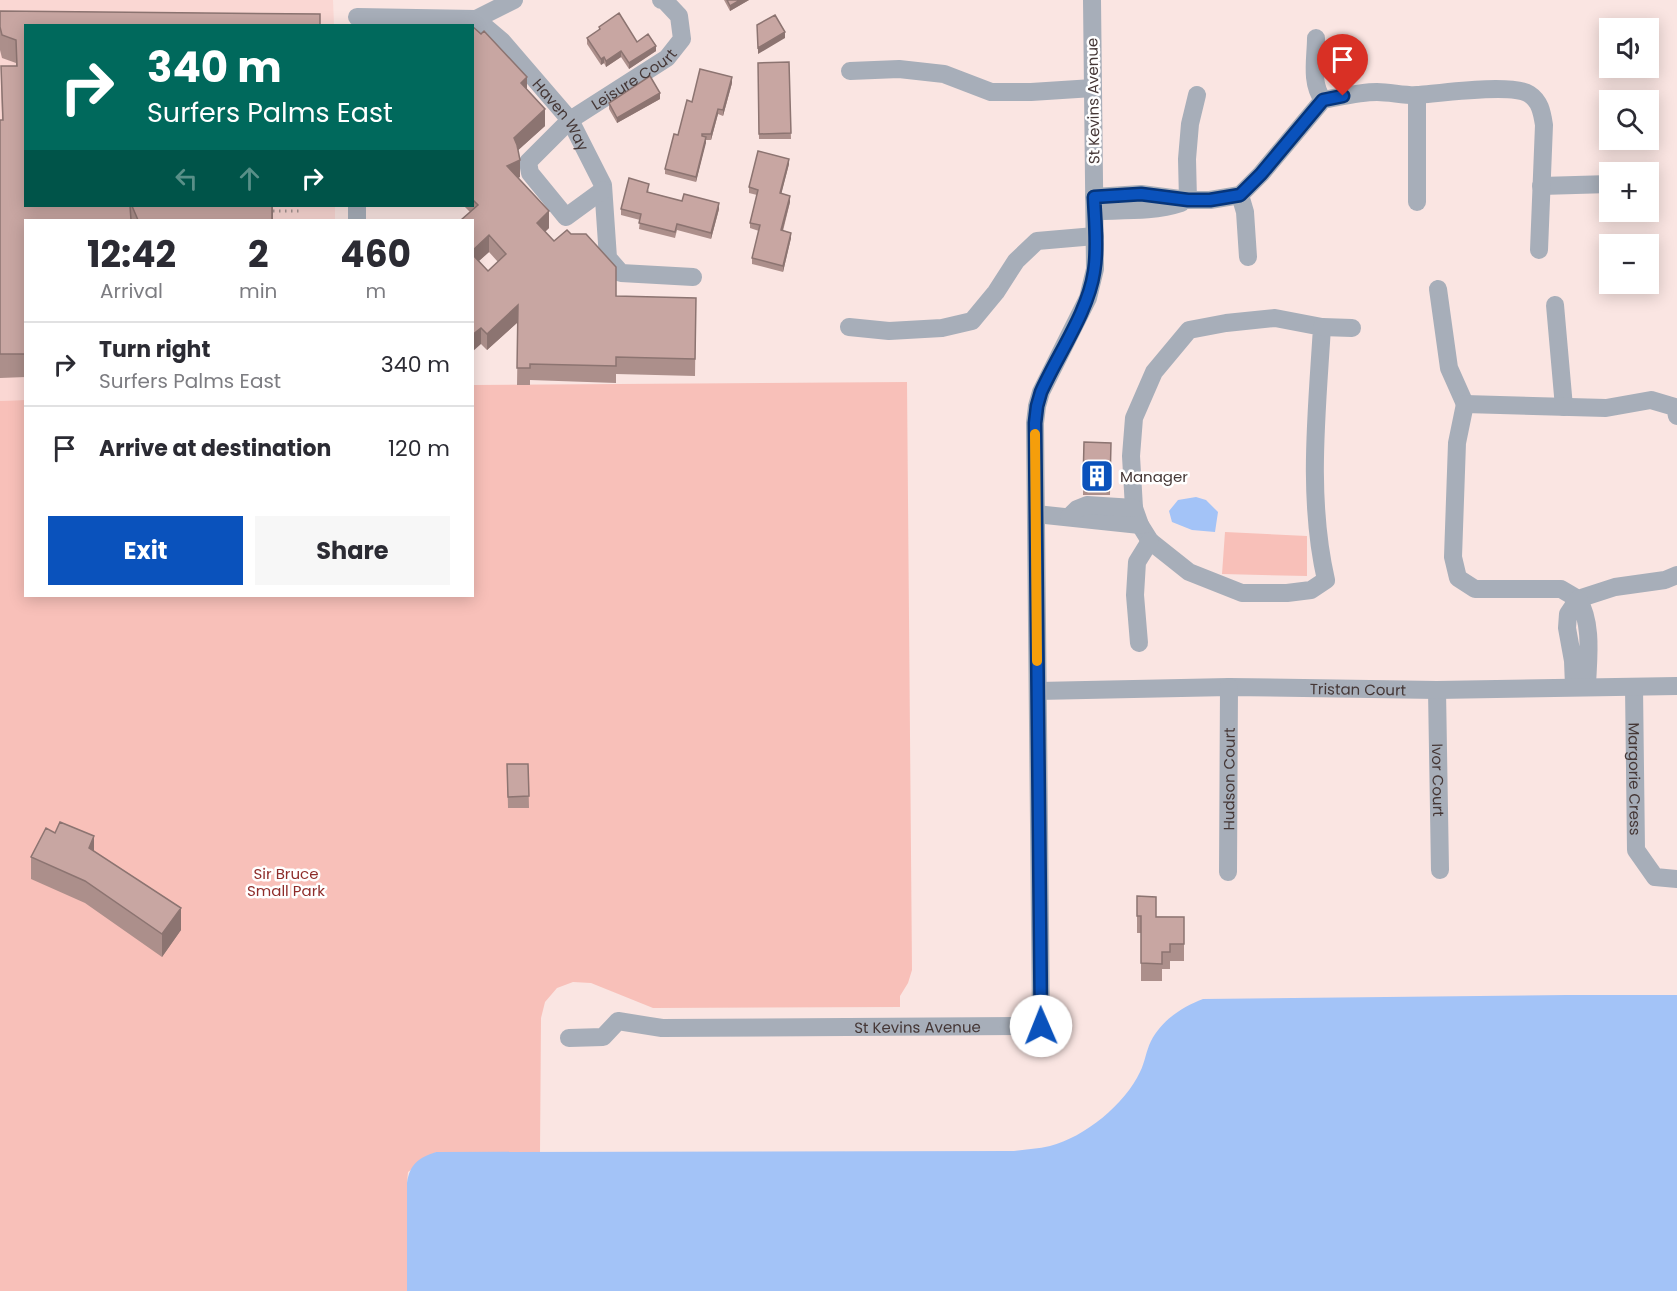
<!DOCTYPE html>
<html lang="en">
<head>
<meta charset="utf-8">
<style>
	body { margin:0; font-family:Poppins,sans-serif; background:#f7f7f7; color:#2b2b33; height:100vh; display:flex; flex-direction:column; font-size:22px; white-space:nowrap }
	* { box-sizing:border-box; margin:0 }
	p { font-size:20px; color:#7c7c81 }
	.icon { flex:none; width:33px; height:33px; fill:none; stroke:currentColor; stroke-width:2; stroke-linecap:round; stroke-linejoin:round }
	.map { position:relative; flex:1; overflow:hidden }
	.details { position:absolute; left:24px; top:219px; width:450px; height:378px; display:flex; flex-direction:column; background:#fff; border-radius:0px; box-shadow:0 3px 15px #0003 }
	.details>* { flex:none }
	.top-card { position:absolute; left:24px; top:24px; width:450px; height:183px; border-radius:0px; box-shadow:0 3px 15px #0003; background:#00695c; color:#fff; overflow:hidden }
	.fabs { position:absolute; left:1599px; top:18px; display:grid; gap:12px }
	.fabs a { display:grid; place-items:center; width:60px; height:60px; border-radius:0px; background:#fff; box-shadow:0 3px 15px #0003; font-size:30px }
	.pin { position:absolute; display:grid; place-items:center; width:51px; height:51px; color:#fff; margin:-62px -26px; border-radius:50% 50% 50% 0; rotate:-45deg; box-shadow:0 0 6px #0007 }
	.pin .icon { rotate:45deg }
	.me { position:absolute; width:66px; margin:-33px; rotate:359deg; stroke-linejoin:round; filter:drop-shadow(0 0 4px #0008) }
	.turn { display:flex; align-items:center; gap:21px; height:126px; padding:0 24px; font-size:27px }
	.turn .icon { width:78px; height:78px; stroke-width:2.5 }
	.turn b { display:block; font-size:42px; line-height:51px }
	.lanes { display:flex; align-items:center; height:57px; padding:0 24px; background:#0003; justify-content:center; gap:30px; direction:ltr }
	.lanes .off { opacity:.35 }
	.eta { display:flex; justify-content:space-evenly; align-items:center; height:102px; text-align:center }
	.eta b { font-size:36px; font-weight:700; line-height:42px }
	.button { display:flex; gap:12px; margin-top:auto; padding:12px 24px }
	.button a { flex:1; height:69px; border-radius:0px; background:#0a52bc; color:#fff; font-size:24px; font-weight:700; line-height:69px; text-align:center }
	.button a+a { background:#f7f7f7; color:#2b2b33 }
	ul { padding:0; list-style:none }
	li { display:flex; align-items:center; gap:18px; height:84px; padding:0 24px; border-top:2px solid #e1e1e2 }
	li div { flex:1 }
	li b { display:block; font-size:22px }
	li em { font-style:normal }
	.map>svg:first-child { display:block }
	.built { fill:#fad7d3 }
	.green { fill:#f8c0b9 }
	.water { fill:#a3c3f7 }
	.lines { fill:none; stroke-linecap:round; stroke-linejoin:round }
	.path { stroke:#a69592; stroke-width:3; stroke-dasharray:1.5 4.5; stroke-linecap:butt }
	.minor { stroke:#a7aeb9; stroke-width:18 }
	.wall { fill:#ac8f8b; fill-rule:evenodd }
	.shaded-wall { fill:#8c7471 }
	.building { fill:#c8a6a2; stroke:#8c7471; stroke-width:1.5 }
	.route-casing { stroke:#06357a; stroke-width:15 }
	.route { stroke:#0a52bc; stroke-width:10 }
	.slow { stroke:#f59e0b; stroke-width:10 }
	.labels { text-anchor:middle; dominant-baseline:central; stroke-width:5; stroke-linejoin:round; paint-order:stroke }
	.street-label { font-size:15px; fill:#453736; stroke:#fff }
	.poi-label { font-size:15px; fill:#453736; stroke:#fff; text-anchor:start }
	.park-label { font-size:15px; fill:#8e2d2a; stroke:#fff }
</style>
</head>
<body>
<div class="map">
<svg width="1677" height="1291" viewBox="0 0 1677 1291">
	<rect width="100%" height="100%" fill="#fae5e2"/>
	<path class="built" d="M0 0H333L334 25 26 26V206H335V220H26L25 400 0 401Z"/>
	<path class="green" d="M907 382 912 970 908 983 900 996V1007L653 1008 591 983 573 982 557 988 545 1002 541 1018 540 1153 436 1152 408 1172 407 1183V1291H0V401L25 400 26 596H472L473 385Z
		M1225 532 1307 536V576L1222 574Z"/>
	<path class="water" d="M1196 497 1206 500 1218 512 1215 532 1192 530 1172 522 1169 511 1178 500Z
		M1567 995H1677V1291H407V1183C410 1164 418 1158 436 1152L1014 1151C1026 1149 1038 1149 1050 1146 1085 1137 1125 1104 1140 1072 1145 1062 1146 1051 1151 1041 1162 1020 1182 1007 1203 999Z"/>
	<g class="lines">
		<path class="path" d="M273 211H301"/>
		<g class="minor">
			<path id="s1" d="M357 17 476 19 502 41 570 120 603 185 608 258 621 273 693 277"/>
			<path d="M476 19 514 0"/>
			<path d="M1316 38C1316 58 1310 82 1323 100"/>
			<path d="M850 71 899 69 944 74 991 92H1031L1093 88"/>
			<path d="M1417 95V202"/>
			<path d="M1541 186 1610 184"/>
			<path id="s2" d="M603 190 566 217 530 173 528 162 570 120 667 58 682 39 679 16 664 0H661"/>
			<path d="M1240 195 1245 212 1248 257"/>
			<path d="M1094 197 1141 194 1188 200H1210L1240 195 1261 174 1323 100C1340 97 1359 92 1377 92 1391 92 1405 96 1419 95 1441 93 1512 83 1529 94 1540 101 1542 112 1544 125L1539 250"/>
			<path d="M1188 200 1187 159 1190 124 1197 95"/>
			<path d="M357 206V220"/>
			<path d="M1095 211C1123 210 1154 212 1181 203"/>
			<path d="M1438 289 1449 368 1465 404"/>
			<path d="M1555 305 1564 407"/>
			<path d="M1275 318 1322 327C1317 411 1307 497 1326 580L1311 590 1287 593H1242L1189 572 1150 541 1140 525 1134 508 1131 456 1134 418 1154 372 1189 330 1226 323Z"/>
			<path d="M849 327 889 331 942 328 972 321 996 292 1016 261 1037 241 1095 236"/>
			<path d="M1322 327 1352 328"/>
			<path d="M1677 416 1675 407 1651 400 1606 408 1465 404 1457 443 1453 557 1458 578 1475 589H1561L1578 599 1615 587 1665 580 1677 575"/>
			<path d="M1036 514 1140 525"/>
			<path d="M1069 517 1077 509 1087 505 1134 508"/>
			<path d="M1139 643 1135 595 1137 562 1150 541"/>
			<path d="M1574 686 1573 661 1567 628 1568 614 1578 599C1593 624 1588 658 1587 686"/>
			<path id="s3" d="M1634 687 1636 850 1655 877 1677 879"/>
			<path id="s4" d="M1437 690 1440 870"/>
			<path id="s5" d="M1038 691 1229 687 1437 690 1677 686"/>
			<path id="s6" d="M1228 872 1229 687"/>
			<path id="s7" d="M569 1038 603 1037 618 1021 662 1028 1041 1026 1035 423 1037 406 1041 392 1088 298 1095 269 1092 0"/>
		</g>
	</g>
	<path class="wall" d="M724 0H749L730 11Z
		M0 11 320 14 26 206H273V220H26V377L0 378V120H2L1 66H16V63L2 58 0 50Z
		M472 26 527 90 545 126 518 150 520 177 518 178 549 228 545 232 554 241 616 296 696 298 695 376 616 374V383L530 380V385H517L518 322 487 350 481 344 470 212 464 206H472ZM489 252 498 262 488 271 479 261Z
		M599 27 637 42 656 51 629 69 621 57 606 67 604 63 601 65 587 44V38L599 30Z
		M789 62 791 139H759L758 63Z
		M732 83 723 116 718 114 711 140H706L696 182 665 174V169L692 102Z
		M660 99 617 123 609 109V103Z
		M789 164 781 194 790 202 783 231 791 238 783 272 752 264V258L759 231 750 228V223L757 195 749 193V187Z
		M649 190 648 192 682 201 719 209 711 239 677 230 675 238 639 229 640 220 621 215V209Z
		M1084 442 1111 443 1110 495H1083Z
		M507 764H528L529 808H508Z
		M94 851 181 930 162 957 85 903 31 879V857Z
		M1137 916 1184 917V961H1170V969H1162V981H1141V933H1137Z"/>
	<path class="shaded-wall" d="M740 0H749L730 11V6Z
		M785 32V38L758 54V48Z
		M656 46V51L629 69V63Z
		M621 51V57L606 67V61Z
		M604 57V63L601 65V59Z
		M527 77V94L521 83Z
		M732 77V83L723 116V110Z
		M660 93V99L617 123V118Z
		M545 109V126L514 154V138Z
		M718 109V114L711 140V134Z
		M706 137V143L696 182V177Z
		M789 159V164L780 199V193Z
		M520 160V177L507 183V166Z
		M790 196V202L781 236V230Z
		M719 203V209L711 239V233Z
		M549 211V228L537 239V223Z
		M791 233V238L783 272V266Z
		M489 235V252L472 267V251Z
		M518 305V322L487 350V334Z
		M481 328V344L472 352V335Z
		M94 836V858L89 848Z
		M181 908V930L162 957V934Z"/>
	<path class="building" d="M727 0H740L730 6Z
		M0 11 320 14V26H26V206H130L131 220H26V354H0V120H3L1 66H17L16 40 2 35 0 27Z
		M619 13 637 42 648 34 656 46 629 63 621 51 606 61 604 57 601 59 587 38 600 29 599 27Z
		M775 15 785 32 758 48 757 25Z
		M472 26 481 34 484 31 527 77 521 83 545 109 514 138 517 145 520 160 507 166 549 211 537 223 554 241 567 230 571 234H586L616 267V296L696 298 695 359 616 357V366L530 364V368H517L518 305 487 334 481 328 472 335V254L488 271 506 254 489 235 472 251V220H461L478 205 472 199Z
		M789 62 791 133 759 134 758 63Z
		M700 69 732 77 723 110 718 109 711 134H702V136L706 137 696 177 665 169 674 134 678 135 687 100 692 102Z
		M650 76 660 93 617 118 609 103Z
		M758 151 789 159 780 193 790 196 781 230 791 233 783 266 752 258 760 225 750 223 758 190 749 187Z
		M629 178 649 184 647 192 682 201 684 194 719 203 711 233 677 224 675 232 639 223 641 214 621 209Z
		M132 206H272V220H138Z
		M1084 442 1111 443 1110 484 1083 483Z
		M507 764H528L529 796 508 797Z
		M60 822 94 836 89 848 181 908 162 934 85 881 31 857 46 828 55 833Z
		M1137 896 1156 897V917H1184V944H1170V952H1162V964L1141 963V916H1137Z"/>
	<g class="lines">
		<g class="route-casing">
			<path id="route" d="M1041 1026 1035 423 1037 406 1041 392C1058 354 1088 312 1094 272 1098 249 1095 221 1094 197L1141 194 1188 200H1210L1240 195 1261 174 1323 100 1343 96"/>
		</g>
		<use href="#route" class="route"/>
		<path class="slow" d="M1035 434 1037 661"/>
	</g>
	<defs>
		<g id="building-square" transform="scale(1.725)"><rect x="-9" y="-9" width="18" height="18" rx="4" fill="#0a52bc" stroke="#fff"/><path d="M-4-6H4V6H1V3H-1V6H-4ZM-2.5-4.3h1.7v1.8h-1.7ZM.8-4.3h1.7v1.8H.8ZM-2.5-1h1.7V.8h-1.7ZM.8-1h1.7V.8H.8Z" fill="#fff"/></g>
	</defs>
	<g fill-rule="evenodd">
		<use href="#building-square" x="1097" y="476"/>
	</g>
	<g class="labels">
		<g class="street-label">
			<text stroke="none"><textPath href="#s2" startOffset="249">Leisure Court</textPath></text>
			<text transform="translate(1093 101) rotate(-91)">St Kevins Avenue</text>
			<text stroke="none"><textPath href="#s1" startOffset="248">Haven Way</textPath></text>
			<text stroke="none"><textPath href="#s5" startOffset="320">Tristan Court</textPath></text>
			<text stroke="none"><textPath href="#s3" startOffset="92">Margorie Cress</textPath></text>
			<text stroke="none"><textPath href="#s6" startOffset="93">Hudson Court</textPath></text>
			<text stroke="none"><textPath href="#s4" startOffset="90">Ivor Court</textPath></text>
			<text stroke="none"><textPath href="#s7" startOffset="356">St Kevins Avenue</textPath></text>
		</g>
		<g class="poi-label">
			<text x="1120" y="476">Manager</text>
		</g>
		<g class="park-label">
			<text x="286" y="873">Sir Bruce<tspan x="286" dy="17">Small Park</tspan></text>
		</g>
	</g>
</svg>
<div class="fabs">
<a><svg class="icon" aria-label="sound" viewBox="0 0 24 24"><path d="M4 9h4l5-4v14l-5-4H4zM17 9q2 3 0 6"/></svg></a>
<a><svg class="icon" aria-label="search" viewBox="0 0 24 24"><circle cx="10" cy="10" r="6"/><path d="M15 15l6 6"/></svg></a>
<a>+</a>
<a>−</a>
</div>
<div class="pin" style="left:1343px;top:96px;background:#d93025"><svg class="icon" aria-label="arrive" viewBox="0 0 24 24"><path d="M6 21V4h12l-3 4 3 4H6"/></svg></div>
<svg class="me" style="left:1041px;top:1026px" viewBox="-20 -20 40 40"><circle r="19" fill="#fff"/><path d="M0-13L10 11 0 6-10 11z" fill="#0a52bc"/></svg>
<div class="top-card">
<div class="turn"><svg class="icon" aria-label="right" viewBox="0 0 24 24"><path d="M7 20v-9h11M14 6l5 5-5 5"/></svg><div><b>340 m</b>Surfers Palms East</div></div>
<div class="lanes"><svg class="icon off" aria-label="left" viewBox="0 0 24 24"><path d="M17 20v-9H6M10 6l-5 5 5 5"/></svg><svg class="icon off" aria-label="ahead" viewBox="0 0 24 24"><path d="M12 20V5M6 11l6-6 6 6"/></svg><svg class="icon" aria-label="right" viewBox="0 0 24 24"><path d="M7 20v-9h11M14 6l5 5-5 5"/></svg></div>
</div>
<section class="details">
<div class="eta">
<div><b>12:42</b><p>Arrival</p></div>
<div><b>2</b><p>min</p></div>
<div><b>460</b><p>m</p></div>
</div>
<ul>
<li><svg class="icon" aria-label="right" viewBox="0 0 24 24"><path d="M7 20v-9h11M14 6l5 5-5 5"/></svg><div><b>Turn right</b><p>Surfers Palms East</p></div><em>340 m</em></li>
<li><svg class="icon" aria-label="arrive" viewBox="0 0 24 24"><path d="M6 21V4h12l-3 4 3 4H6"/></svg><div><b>Arrive at destination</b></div><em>120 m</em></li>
</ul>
<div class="button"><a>Exit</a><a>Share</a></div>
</section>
</div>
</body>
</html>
